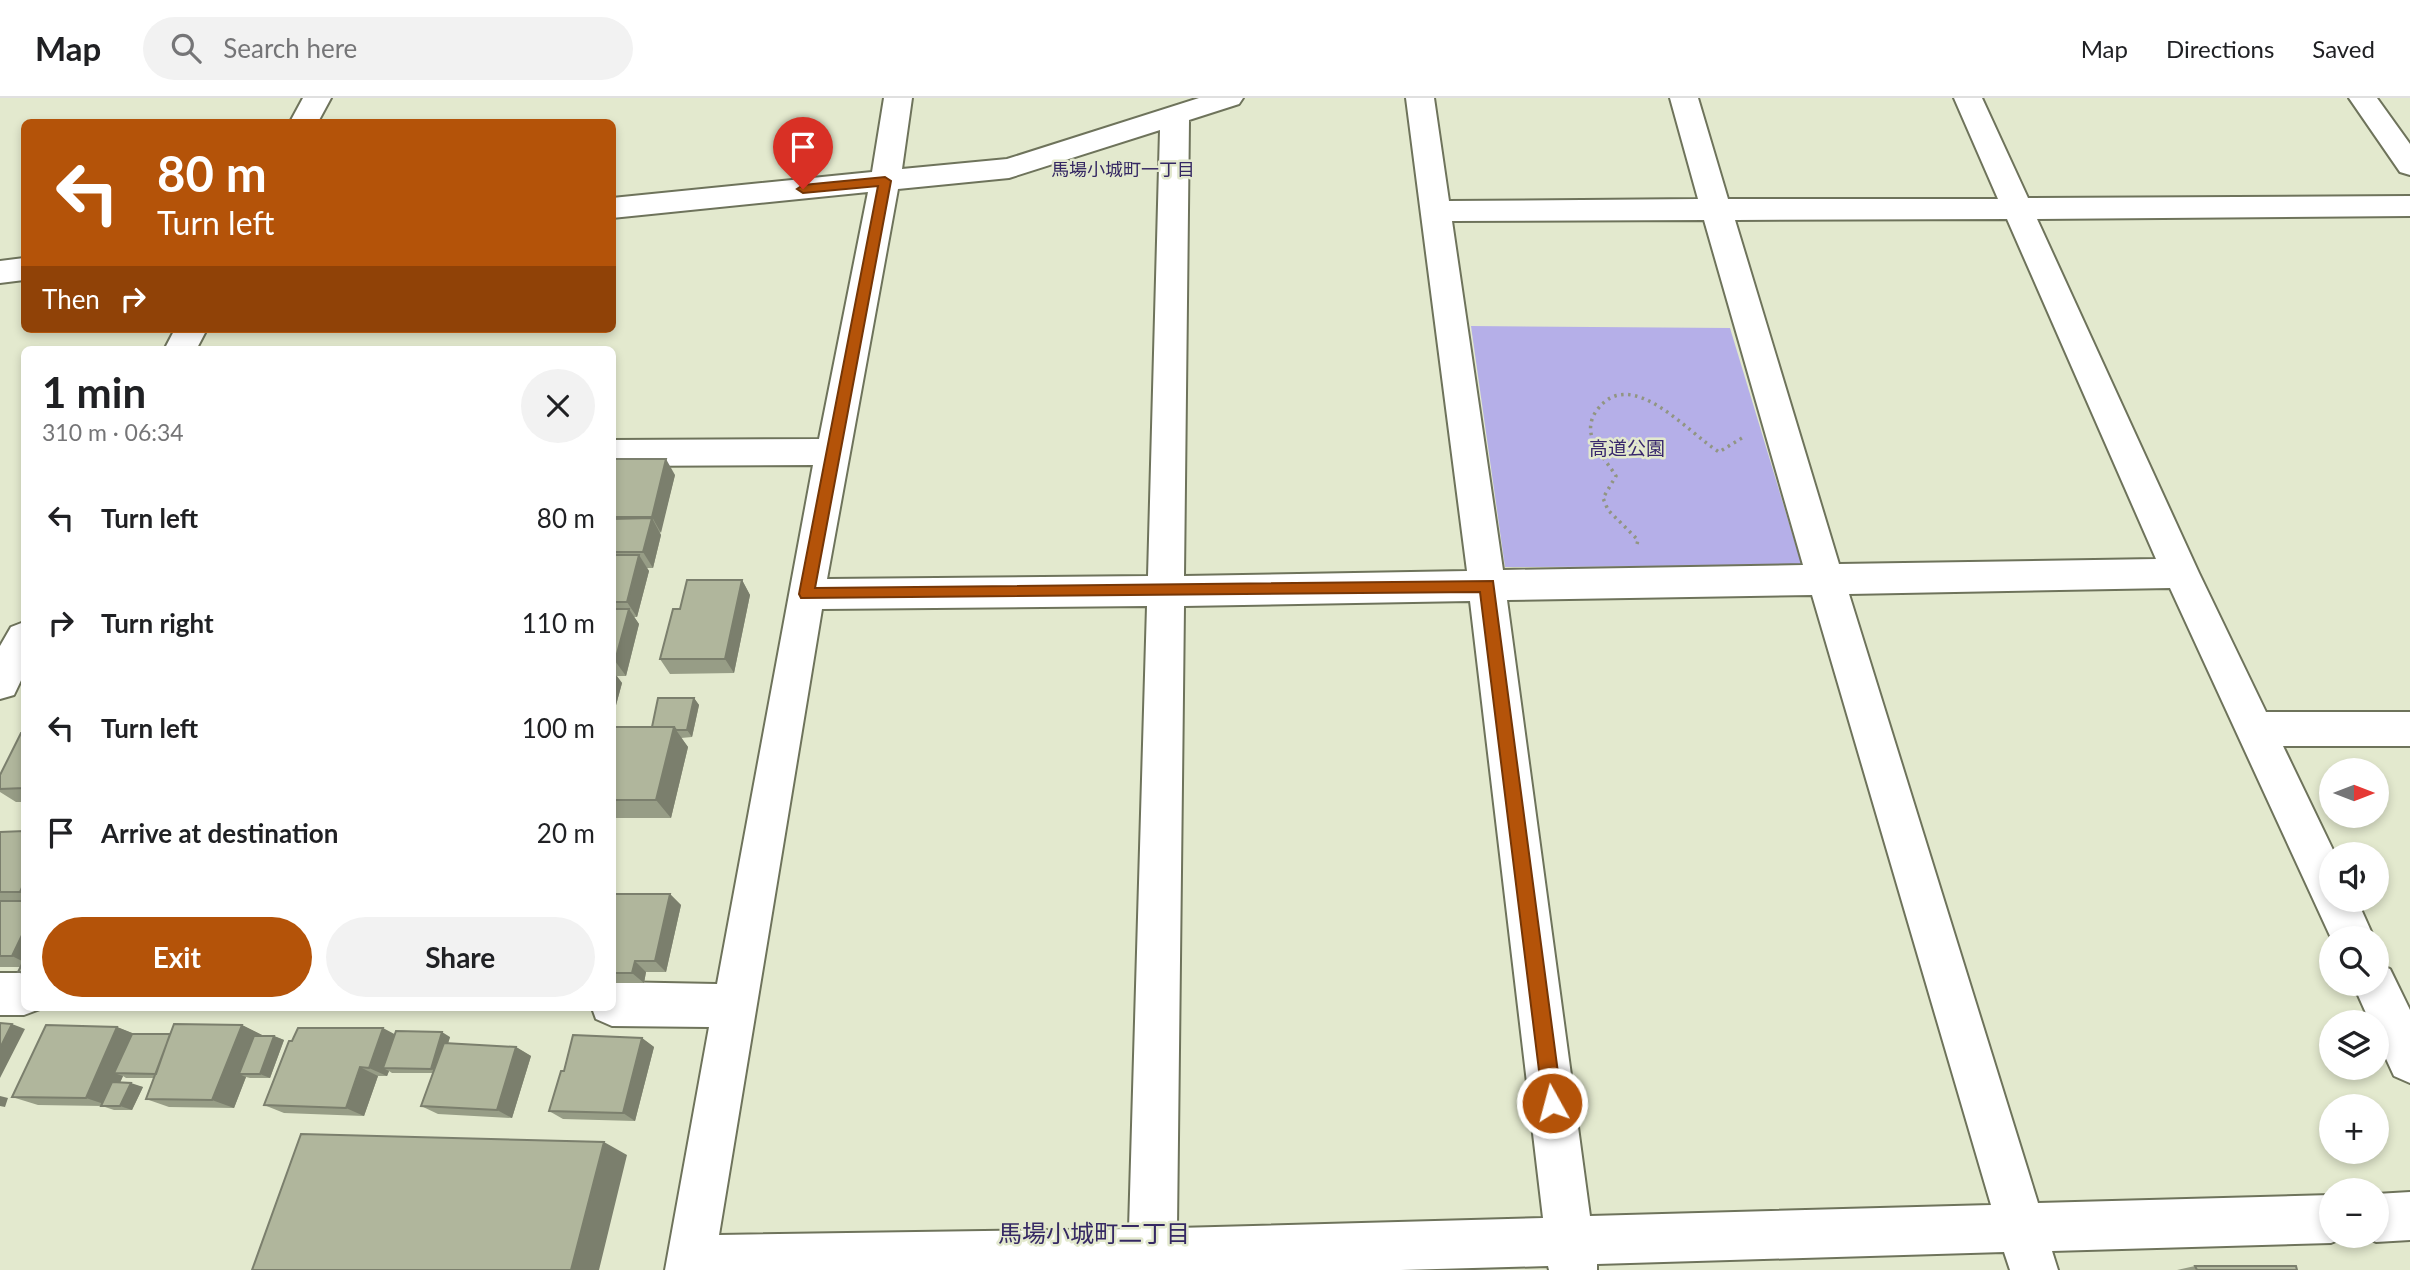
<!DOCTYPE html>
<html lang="en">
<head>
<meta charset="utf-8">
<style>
	body { margin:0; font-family:Lato,"Noto Sans JP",sans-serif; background:#f2f2f2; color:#202124; height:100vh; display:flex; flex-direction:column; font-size:26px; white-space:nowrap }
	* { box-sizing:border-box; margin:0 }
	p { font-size:23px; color:#757577 }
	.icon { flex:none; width:38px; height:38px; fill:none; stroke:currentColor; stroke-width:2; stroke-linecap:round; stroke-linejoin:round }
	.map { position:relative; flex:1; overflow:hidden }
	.panel { position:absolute; left:21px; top:248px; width:595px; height:665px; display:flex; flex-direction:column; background:#fff; border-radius:10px; box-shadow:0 4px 10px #0003 }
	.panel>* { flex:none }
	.guide { position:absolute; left:21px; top:21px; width:595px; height:214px; border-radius:10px; box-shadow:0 4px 10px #0003; background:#b45309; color:#fff; overflow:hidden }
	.needle { width:46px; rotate:90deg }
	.tools { position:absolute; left:2319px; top:660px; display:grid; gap:14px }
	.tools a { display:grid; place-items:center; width:70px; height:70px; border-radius:50%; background:#fff; box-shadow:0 4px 10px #0003; font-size:35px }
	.pin { position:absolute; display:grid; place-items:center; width:60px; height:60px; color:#fff; margin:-72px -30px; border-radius:50% 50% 50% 0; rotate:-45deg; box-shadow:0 0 7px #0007 }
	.pin .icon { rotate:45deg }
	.me { position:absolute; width:77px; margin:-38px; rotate:353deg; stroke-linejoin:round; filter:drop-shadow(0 0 5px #0008) }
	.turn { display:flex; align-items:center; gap:24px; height:147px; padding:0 21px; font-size:32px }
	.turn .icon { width:91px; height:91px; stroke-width:2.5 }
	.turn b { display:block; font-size:49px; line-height:60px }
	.then { display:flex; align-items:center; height:66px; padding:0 21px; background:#0003; gap:14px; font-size:26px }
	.round { display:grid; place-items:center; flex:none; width:74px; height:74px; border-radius:37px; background:#f2f2f2 }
	.headline { display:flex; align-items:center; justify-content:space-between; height:119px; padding:0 21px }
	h1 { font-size:42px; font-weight:700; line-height:52px }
	.primary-button { display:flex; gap:14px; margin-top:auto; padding:14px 21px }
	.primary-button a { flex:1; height:80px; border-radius:42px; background:#b45309; color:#fff; font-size:28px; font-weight:700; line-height:80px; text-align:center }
	.primary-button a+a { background:#f2f2f2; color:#202124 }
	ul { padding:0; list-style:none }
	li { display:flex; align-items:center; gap:21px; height:105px; padding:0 21px }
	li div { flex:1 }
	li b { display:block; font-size:26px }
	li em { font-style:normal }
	header { display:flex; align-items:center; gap:42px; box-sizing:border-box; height:98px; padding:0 35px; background:#fff; border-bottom:2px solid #e0e0e0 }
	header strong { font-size:33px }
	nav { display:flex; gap:38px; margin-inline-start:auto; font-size:24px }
	.search { width:490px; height:63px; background:#f2f2f2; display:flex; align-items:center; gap:18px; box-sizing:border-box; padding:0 24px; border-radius:38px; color:#757577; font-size:26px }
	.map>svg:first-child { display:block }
	.green { fill:#b5afe8 }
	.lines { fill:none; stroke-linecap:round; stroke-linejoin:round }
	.minor-casing { stroke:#6e735b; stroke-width:4 }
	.path { stroke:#919582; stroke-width:3.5; stroke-dasharray:2.5 4.5; stroke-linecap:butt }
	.minor { fill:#fff; fill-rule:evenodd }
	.wall { fill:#979d86 }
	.shaded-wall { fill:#7b7f6d }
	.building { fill:#b0b69c; stroke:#7b7f6d; stroke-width:2 }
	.route { fill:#b45309; stroke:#753606; stroke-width:2 }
	.labels { text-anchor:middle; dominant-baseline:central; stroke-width:5; stroke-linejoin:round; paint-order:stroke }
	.far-neighbourhood-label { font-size:18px; fill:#352863; stroke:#e3e9ce }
	.park-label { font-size:19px; fill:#38286c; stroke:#e3e9ce }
	.near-neighbourhood-label { font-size:24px; fill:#352863; stroke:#e3e9ce }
</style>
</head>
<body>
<header>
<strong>Map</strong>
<div class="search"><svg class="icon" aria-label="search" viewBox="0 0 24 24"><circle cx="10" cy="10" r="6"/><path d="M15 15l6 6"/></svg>Search here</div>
<nav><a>Map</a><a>Directions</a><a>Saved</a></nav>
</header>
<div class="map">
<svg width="2410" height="1172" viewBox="0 0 2410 1172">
	<rect width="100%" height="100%" fill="#e3e9ce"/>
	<path class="green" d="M1471 228 1730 230 1802 468 1505 469Z"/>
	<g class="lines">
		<g class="minor-casing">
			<path id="minor" d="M303 0H331L318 24H290Z
				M884 0H912L902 71 1007 61 1199 0H1243L1239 6 1189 22 1184 478 1467 473 1406 0H1434L1449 103 1698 101 1670 0H1698L1728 101H1998L1954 0H1982L2028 100 2410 98V118L2037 121 2199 475 2266 614H2410V648H2283L2335 756H2331V802H2357L2374 840H2331L2170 490 1849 496 2038 1105 2331 1097V1138H2348L2331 1145 2052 1153 2058 1172H2010L2004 1154 1597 1166V1172H1549L1548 1168 1401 1172H665L709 929 612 928 596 921 592 910H612V884L717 886 813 367 612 368V342L819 341 868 94 612 120V100L872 74ZM1160 32 1148 478 827 481 898 91 1009 80ZM2007 121 2156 461 1839 466 1735 122ZM1704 122 1803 467 1503 472 1452 123ZM1812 497 1991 1107 1590 1118 1507 502ZM1470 503 1543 1120 1177 1130 1184 508ZM1147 508 1129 1131 719 1137 822 511Z
				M2349 0H2377L2410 46V77L2400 74Z
				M24 160V182L0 185V163Z
				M175 231H207L196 252H164Z
				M24 524V576L14 597 0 601V548L11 529Z
				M2376 865 2390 871 2410 912V985L2394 978 2376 939V924H2370L2353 886H2376Z
				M0 875H24V910L40 911 24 917H0Z
				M2410 1094V1142L2376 1144 2361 1138H2376V1096Z"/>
		</g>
		<path class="path" d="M1637 446 1638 442 1608 412 1603 400 1616 378C1603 357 1579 337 1597 312 1631 266 1688 335 1719 354L1742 340"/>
		<use href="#minor" class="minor"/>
	</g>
	<path class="wall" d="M612 361 675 377 660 435 661 437 653 470H647L649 473 637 519H634L639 526 626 578H617L622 585 612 622Z
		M742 482 750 497 734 575 670 576 660 561Z
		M694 600 699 607 692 639 681 640 688 649 671 720H612V629H652Z
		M24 635V704H16L0 694V677Z
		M24 733V877L18 874 21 869H0V734Z
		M612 796H670L681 807 666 874H646L644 885H612Z
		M242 927 262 937V938H274L284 942 270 980H250L246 979 234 1010 169 1009 146 1001 154 980H126L123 978 120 984 143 989 132 1012H114L102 1008 38 1007 12 999 117 929 134 936H170Z
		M395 936 450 939 448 945 516 949 531 958 512 1020 438 1016 421 1008 433 975H392L389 973 387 978H378L364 1018 284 1015 264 1007Z
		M642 940 654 949 635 1023 563 1021 549 1013Z
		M2195 1168 2297 1172H2177Z"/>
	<path class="shaded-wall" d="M666 361 675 377 661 435 652 419Z
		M652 420 661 437 653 470 643 454Z
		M639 457 649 473 637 519 627 504Z
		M742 482 750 497 734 575 725 561Z
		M629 511 639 526 626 578 615 563Z
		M612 572 622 585 612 622Z
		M694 600 699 607 692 639 687 632Z
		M674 629 688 649 671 720 656 702Z
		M24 785V796L20 794Z
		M670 796 681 807 666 874 655 863Z
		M24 833V864L12 858Z
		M635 863 646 874 644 885 632 875Z
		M12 926 25 931 0 980V950Z
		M242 927 262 937 247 976H239L246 979 234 1010 212 1002Z
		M117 929 140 938 114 975 123 978 110 1008 86 1000Z
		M383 930 400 939 383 970 389 973 387 978 369 970Z
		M442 934 450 939 439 975 431 971Z
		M274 938 284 942 270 980 260 976Z
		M642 940 654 949 635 1023 623 1015Z
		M516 949 531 958 512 1020 497 1012Z
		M360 969 378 978 364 1018 346 1010Z
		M131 985 143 989 132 1012 120 1008Z
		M0 998 8 1000 5 1009 0 1008Z
		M604 1044 627 1057 599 1172H571Z"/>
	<path class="building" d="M612 361H666L652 419H612Z
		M652 420 643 454H612V421Z
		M612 457H639L627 504H612Z
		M687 482H742L725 561H660L673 511H680Z
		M612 511H629L615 563H612Z
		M658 600H694L687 632H676L674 629H652Z
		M612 629H674L656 702H612Z
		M21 635H24V690L0 691V677Z
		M24 733V785L20 794H0V734Z
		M612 796H670L655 863H635L632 875H612Z
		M0 803H24V833L12 858H0Z
		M24 862V874H18Z
		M0 925 12 926 0 950Z
		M174 926 242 927 212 1002 146 1001Z
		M46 927 117 929 86 1000 12 999Z
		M298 930H383L369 970 360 969 346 1010 264 1007 289 943H292Z
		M396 933 442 934 431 971 383 970Z
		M132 936H170L156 976 114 975Z
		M573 937 642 940 623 1015 549 1013 561 973H564Z
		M254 938H274L260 976H239Z
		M444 945 516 949 497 1012 421 1008Z
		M112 984 131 985 120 1008H101Z
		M301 1036 604 1044 571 1172H252Z
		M2195 1168H2296L2297 1172H2197Z"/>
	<path class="route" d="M885 79 891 83 815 490 1493 483 1562 1005 1559 1012 1552 1015 1545 1012 1543 1005 1480 494 801 500 799 496 878 88 803 95 797 91 803 87Z"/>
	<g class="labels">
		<g class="far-neighbourhood-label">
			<text x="1123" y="71">馬場小城町一丁目</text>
		</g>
		<g class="park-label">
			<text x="1627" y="349">高道公園</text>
		</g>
		<g class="near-neighbourhood-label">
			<text x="1094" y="1134">馬場小城町二丁目</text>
		</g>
	</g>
</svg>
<div class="tools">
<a><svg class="needle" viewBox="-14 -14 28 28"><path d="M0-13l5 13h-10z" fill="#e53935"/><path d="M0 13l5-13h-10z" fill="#757577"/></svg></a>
<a><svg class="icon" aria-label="sound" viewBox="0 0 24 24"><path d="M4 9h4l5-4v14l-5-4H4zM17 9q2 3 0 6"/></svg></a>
<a><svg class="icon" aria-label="search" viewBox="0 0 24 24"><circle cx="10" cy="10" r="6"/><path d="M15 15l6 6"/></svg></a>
<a><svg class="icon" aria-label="layers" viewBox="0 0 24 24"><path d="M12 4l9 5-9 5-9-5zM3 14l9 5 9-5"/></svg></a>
<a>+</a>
<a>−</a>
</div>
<div class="pin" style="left:803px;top:91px;background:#d93025"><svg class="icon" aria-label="arrive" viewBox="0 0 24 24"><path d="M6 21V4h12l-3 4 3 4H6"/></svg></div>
<svg class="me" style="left:1552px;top:1005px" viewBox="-20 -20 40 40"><circle r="17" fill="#b45309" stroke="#fff" stroke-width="3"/><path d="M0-11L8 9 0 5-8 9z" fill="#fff"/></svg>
<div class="guide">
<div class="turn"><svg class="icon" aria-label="left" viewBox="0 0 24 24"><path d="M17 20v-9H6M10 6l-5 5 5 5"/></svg><div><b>80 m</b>Turn left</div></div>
<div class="then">Then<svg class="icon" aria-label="right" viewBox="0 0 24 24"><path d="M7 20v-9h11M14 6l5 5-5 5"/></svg></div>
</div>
<section class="panel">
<div class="headline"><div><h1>1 min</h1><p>310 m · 06:34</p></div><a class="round"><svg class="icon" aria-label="close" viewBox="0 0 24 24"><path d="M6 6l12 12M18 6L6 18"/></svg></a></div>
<ul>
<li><svg class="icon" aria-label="left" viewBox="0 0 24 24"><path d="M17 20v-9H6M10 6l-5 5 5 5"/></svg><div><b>Turn left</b></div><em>80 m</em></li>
<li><svg class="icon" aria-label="right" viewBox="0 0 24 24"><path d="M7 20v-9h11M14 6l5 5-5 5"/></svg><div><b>Turn right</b></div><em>110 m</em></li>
<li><svg class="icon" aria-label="left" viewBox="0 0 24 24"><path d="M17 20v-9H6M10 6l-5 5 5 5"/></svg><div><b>Turn left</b></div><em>100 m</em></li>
<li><svg class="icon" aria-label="arrive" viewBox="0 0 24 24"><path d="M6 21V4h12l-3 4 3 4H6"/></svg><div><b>Arrive at destination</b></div><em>20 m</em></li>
</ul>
<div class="primary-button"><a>Exit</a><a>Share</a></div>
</section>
</div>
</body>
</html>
